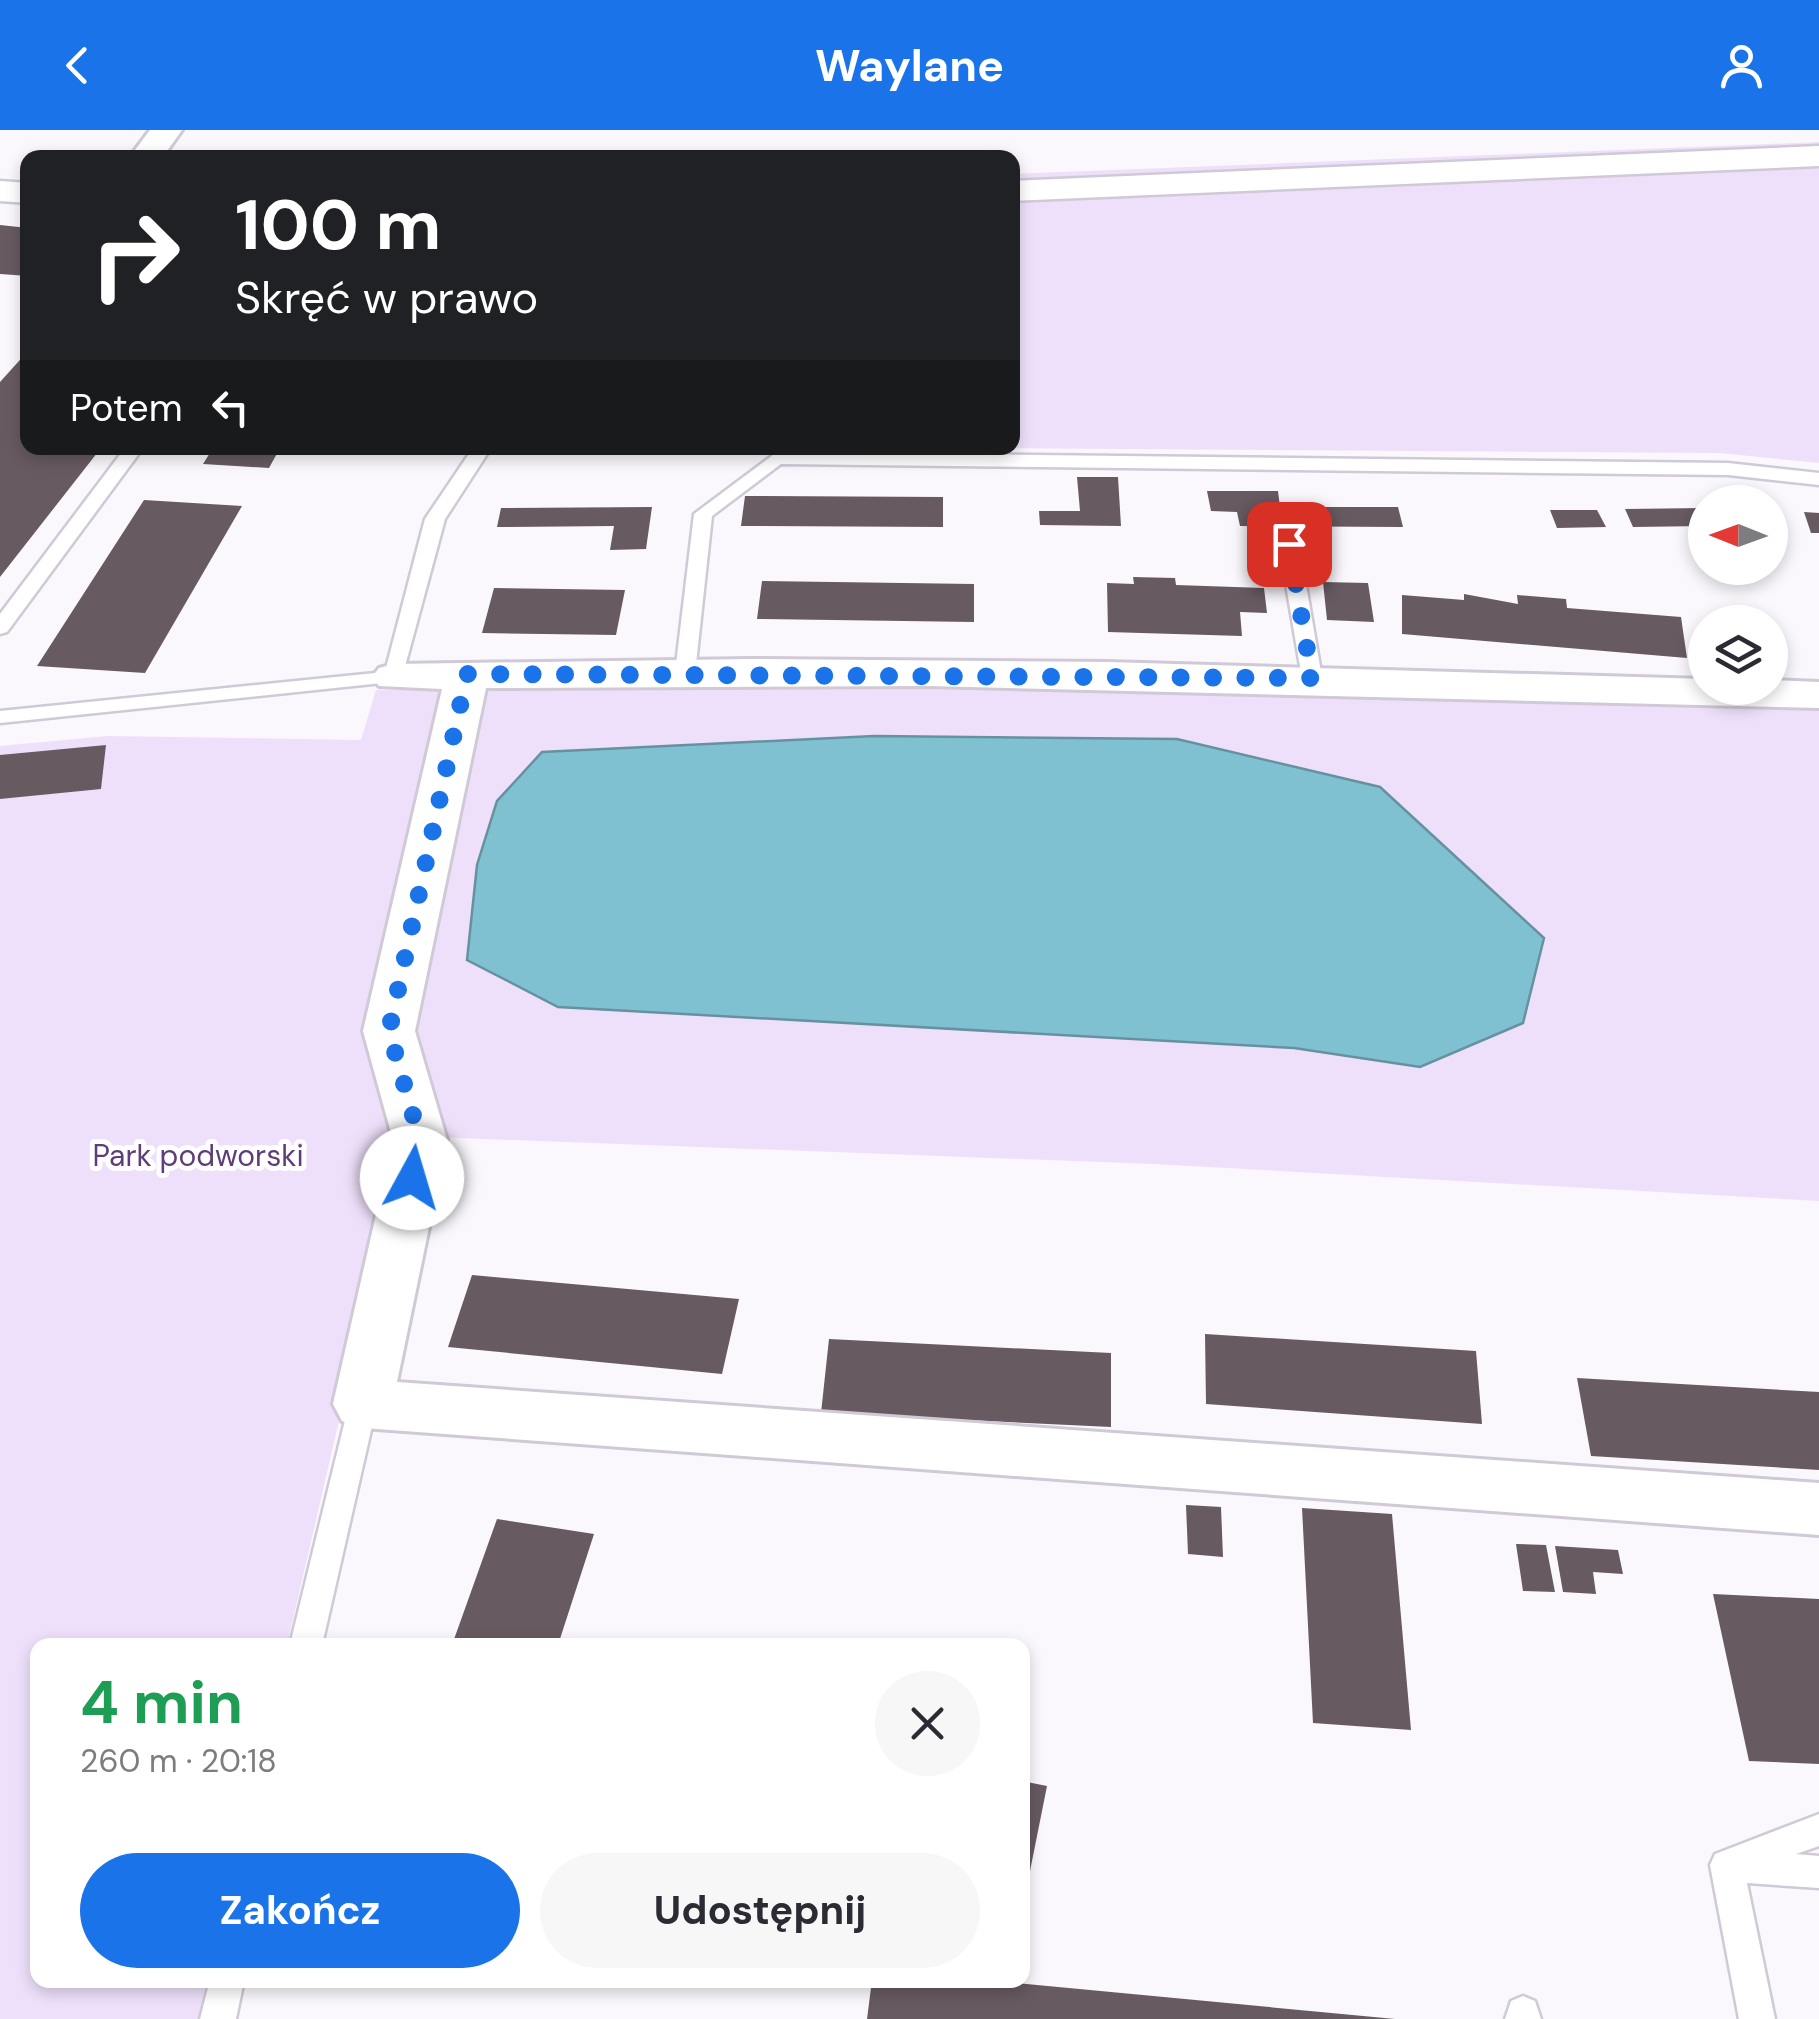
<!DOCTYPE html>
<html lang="pl">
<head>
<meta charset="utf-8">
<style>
	body { margin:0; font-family:"DM Sans",sans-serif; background:#f7f7f7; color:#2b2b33; height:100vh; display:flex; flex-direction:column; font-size:38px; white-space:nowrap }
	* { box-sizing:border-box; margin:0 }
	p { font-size:32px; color:#7c7c81 }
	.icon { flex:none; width:55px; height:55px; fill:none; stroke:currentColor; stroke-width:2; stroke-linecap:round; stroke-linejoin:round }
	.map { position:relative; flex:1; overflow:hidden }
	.drawer { position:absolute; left:30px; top:1508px; width:1000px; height:350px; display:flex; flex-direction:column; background:#fff; border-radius:20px; box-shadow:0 5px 15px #0003 }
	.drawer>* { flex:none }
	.guide { position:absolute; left:20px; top:20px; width:1000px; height:305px; border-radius:20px; box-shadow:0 5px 15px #0003; background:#202124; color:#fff; overflow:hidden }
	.needle { width:65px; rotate:271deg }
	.tools { position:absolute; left:1688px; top:355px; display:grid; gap:20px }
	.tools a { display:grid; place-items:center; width:100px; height:100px; border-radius:50%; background:#fff; box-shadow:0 5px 15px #0003; font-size:50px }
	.pin { position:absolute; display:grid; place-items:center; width:85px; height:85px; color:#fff; margin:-42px; border-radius:20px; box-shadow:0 5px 15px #0006 }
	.me { position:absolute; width:110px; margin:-55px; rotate:6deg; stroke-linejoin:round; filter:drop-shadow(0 0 8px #0008) }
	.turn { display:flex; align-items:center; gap:35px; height:210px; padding:0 50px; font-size:45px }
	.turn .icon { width:130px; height:130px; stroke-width:2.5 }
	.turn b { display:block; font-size:70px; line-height:85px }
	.then { display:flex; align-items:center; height:95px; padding:0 50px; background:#0003; gap:20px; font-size:38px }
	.round { display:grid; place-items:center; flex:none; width:105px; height:105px; border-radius:52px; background:#f7f7f7 }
	.summary { display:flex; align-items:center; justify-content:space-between; height:170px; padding:0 50px }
	h1 { font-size:60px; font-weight:700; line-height:75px; color:#1e9e55 }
	.action { display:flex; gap:20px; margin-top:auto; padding:20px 50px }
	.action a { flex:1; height:115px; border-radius:60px; background:#1a73e8; color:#fff; font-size:40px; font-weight:700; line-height:115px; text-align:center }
	.action a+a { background:#f7f7f7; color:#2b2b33 }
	header { display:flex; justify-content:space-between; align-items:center; height:130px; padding:0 50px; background:#1a73e8; color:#fff; font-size:45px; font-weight:700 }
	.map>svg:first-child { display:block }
	.green { fill:#eee0fb }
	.water { fill:#80c1d1; stroke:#66929f; stroke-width:2.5 }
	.building { fill:#675a61 }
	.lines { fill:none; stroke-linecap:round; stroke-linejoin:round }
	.lane-casing { stroke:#d0c9d6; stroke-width:5 }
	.street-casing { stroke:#d0c9d6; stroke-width:6 }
	.secondary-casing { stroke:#d0c9d6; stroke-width:5 }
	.lane { fill:#fff; fill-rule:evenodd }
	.street { fill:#fff; fill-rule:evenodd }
	.secondary { fill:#fff; fill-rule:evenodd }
	.route { stroke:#1a73e8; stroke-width:18; stroke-dasharray:0 32.4 }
	.labels { text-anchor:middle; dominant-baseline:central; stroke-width:10; stroke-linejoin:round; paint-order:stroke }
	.park-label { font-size:30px; fill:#5e3d78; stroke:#fff }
</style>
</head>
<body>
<header><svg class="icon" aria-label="back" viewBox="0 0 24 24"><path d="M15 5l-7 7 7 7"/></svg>Waylane<svg class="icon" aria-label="person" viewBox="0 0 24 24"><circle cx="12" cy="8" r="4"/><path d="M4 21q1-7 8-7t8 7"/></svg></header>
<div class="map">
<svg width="1819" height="1889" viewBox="0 0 1819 1889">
	<rect width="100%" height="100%" fill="#faf8fd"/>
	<path class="green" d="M1819 12V21L1013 54 1012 44Z
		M1819 32V333L1719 323 992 318H1012L1013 68Z
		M475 555 1310 560 1819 578V1071L1154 1034 433 1007 403 897Z
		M376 560H453L370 908 403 1015 287 1515H38V1850H208L199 1889H0V616L108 606 361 610Z"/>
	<path class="water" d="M874 606 1177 609 1380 657 1544 808 1523 893 1420 937 1294 918 558 877 467 830 477 735 497 671 542 622Z"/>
	<path class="building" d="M0 95 28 98V146L0 144Z
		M28 221V318H101L0 447V252Z
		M213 318H280L269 338 203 334Z
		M1077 347H1118L1121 396 1040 395 1039 381H1080Z
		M1207 361H1278L1280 377H1398L1403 397 1240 396 1237 382 1211 381Z
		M745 366 943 367V397L741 396Z
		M144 370 242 376 145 543 37 536Z
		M652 377 646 419 610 420 614 396 497 397 501 378Z
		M1704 378 1705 396 1633 397 1625 379Z
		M1550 380H1597L1606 397 1557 398Z
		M1804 382 1819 383V403H1811Z
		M1133 447 1175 448 1176 455 1264 458 1267 483 1240 482 1242 506 1108 502 1107 453 1134 454Z
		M762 451 974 454V492L757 489Z
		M1323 452 1368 453 1374 492 1327 490Z
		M494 458 625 460 616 505 482 503Z
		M1464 464 1518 474 1517 465 1566 469 1567 478 1681 487 1687 528 1402 504V465L1464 470Z
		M106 615 101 659 0 669V625Z
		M472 1145 739 1169 722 1244 448 1217Z
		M1205 1204 1476 1221 1482 1294 1206 1274Z
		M829 1209 1111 1223V1297L821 1283Z
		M1577 1248 1819 1262V1340L1591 1326Z
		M1186 1375 1221 1377 1223 1427 1188 1424Z
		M1302 1378 1392 1384 1411 1600 1313 1593Z
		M497 1389 594 1404 558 1515H452Z
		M1516 1414 1546 1415 1555 1462 1523 1461Z
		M1555 1416 1618 1420 1623 1444 1593 1442 1596 1464 1563 1462Z
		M1713 1464 1819 1469V1634L1749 1631Z
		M1022 1651 1047 1656 1024 1771H1022Z
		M872 1850H984L1395 1889H867Z"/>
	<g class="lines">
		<g class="lane-casing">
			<path id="lane" d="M125 318H143L7 502 0 504V484Z
				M473 318H491L445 389 401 551 0 593V581L385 542 425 389Z
				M777 322 1728 333 1819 343V355L1728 345 781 334 712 386 695 543 685 549 678 547 675 543 694 384Z
				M1289 408 1299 414 1322 548 1312 554 1302 548 1279 414Z
				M363 1262 373 1266 377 1274 322 1515H290L349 1274 353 1266Z
				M1819 1684V1716L1796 1724 1819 1726V1758L1747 1753 1775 1889H1739L1710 1735 1715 1724Z
				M210 1850H244L236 1889H200Z
				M1523 1866 1535 1871 1541 1889H1505L1511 1871Z"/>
		</g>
		<g class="street-casing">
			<path id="street" d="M150 0H182L162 28H129Z
				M750 529 1107 532 1705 549V558H1770V550L1819 552V578L929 556 486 558 415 901 447 1010 397 1252 1819 1353V1405L363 1298 342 1291 333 1274 393 1010 363 901 442 559 379 556 372 547 379 538 394 534Z"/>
		</g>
		<g class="secondary-casing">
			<path id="secondary" d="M1819 16V36L1012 71V51Z
				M0 51 28 53V73L0 71Z"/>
		</g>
		<use href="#lane" class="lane"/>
		<use href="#street" class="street"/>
		<use href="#secondary" class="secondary"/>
	</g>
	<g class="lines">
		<path class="route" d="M412 1048 420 1010 389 901 467 544 1312 548 1289 414"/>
	</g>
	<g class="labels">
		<g class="park-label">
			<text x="198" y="1025">Park podworski</text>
		</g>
	</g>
</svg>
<div class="tools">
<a><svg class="needle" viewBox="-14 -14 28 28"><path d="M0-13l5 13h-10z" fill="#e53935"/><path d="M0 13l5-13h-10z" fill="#7c7c81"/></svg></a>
<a><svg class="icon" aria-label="layers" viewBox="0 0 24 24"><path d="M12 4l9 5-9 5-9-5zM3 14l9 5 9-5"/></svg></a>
</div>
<div class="pin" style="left:1289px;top:414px;background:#d93025"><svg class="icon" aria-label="arrive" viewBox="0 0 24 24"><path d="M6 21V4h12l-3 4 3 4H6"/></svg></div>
<svg class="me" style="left:412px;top:1048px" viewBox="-20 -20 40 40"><circle r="19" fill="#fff"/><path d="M0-13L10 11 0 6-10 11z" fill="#1a73e8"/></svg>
<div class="guide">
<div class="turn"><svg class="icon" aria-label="right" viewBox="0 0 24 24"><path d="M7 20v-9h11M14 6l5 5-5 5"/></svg><div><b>100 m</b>Skręć w prawo</div></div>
<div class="then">Potem<svg class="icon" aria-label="left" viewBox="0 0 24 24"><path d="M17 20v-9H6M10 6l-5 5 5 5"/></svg></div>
</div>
<section class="drawer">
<div class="summary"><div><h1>4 min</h1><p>260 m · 20:18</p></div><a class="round"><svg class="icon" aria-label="close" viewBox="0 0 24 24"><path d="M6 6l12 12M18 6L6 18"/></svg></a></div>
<div class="action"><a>Zakończ</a><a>Udostępnij</a></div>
</section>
</div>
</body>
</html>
